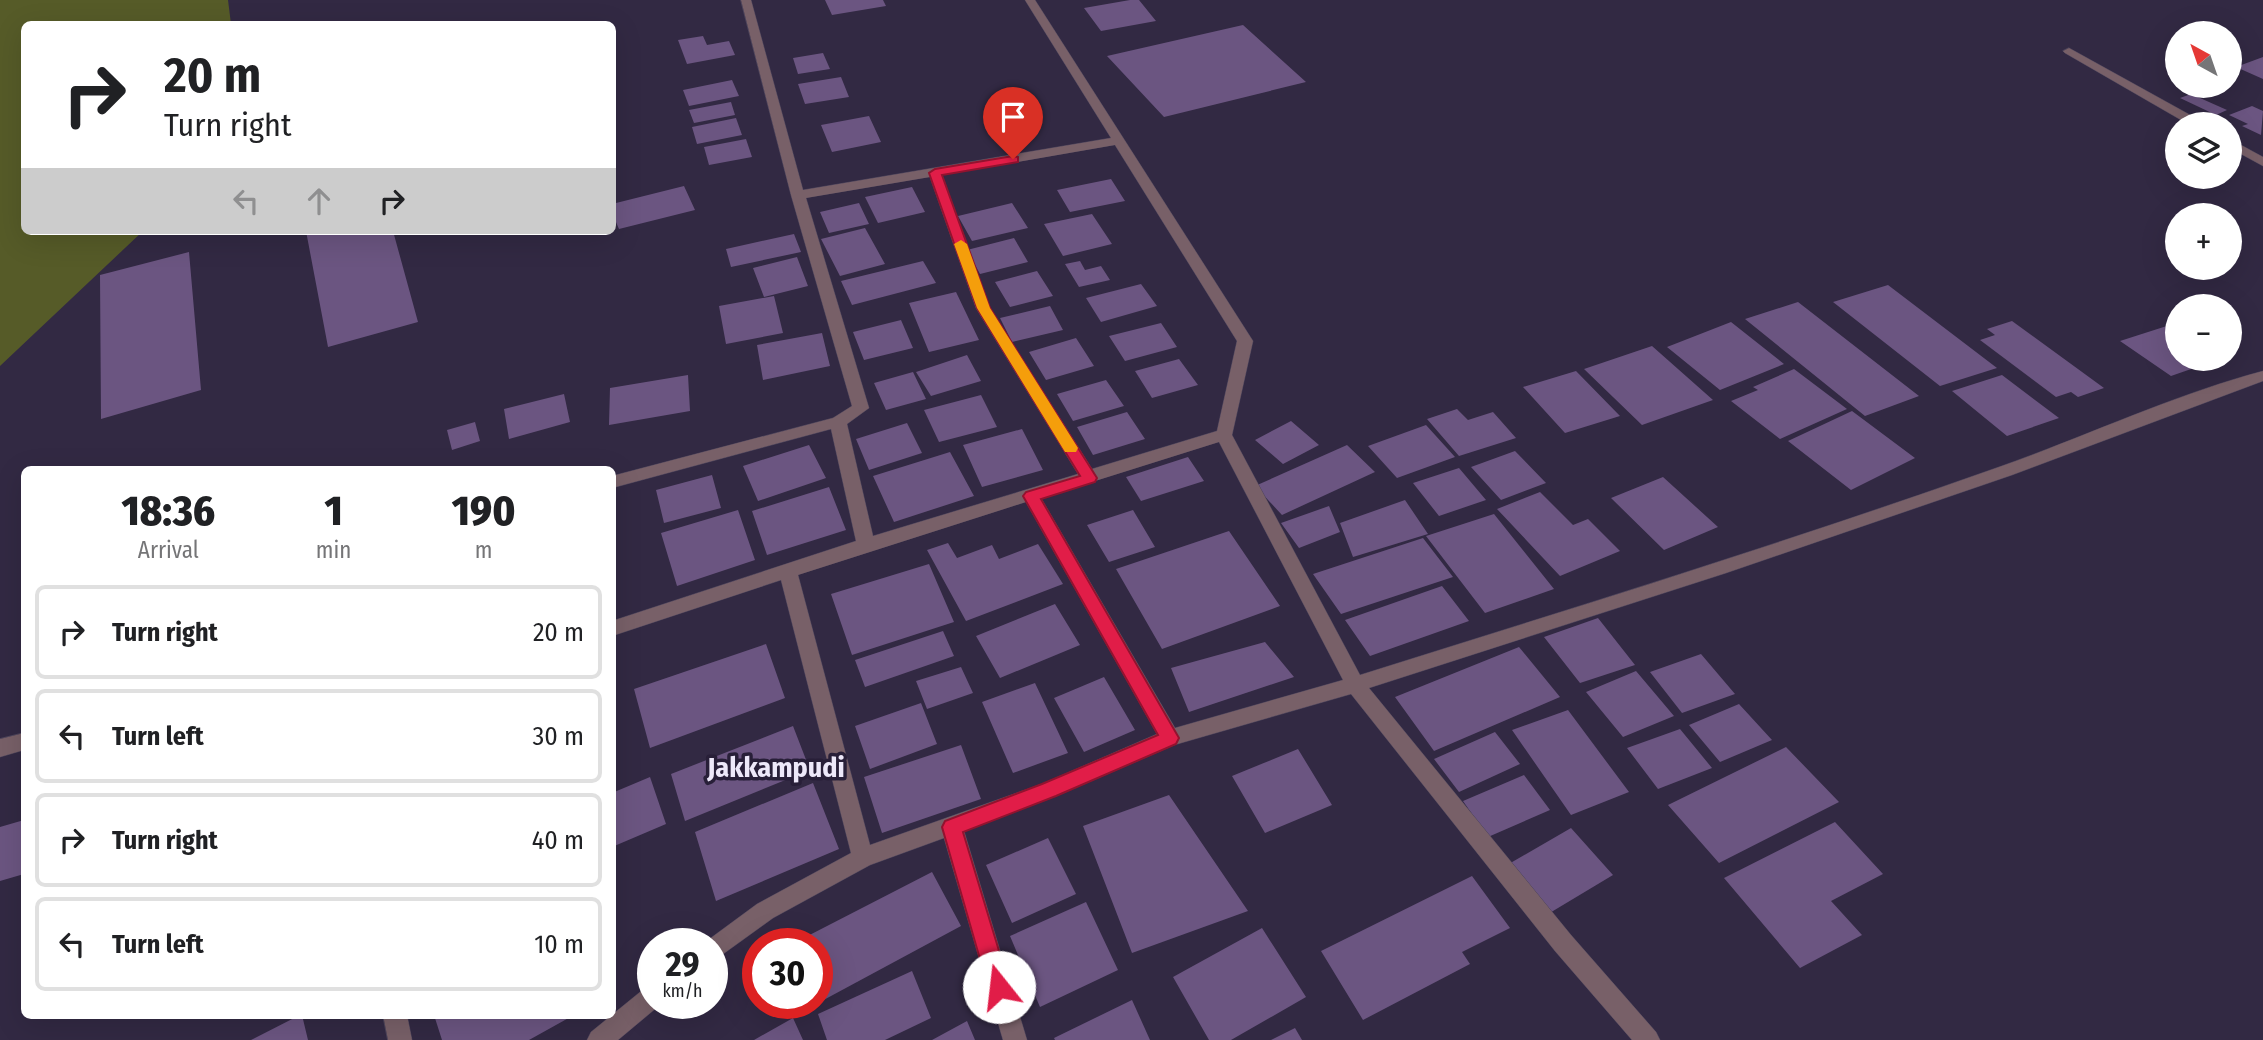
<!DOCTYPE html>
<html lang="en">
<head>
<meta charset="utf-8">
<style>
	body { margin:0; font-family:"Fira Sans Condensed",sans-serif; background:#f2f2f2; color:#202124; height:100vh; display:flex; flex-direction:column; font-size:26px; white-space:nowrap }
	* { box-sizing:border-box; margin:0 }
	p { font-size:23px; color:#757577 }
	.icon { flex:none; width:38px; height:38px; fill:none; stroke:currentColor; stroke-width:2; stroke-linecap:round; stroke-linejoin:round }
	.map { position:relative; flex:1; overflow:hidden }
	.drawer { position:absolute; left:21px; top:466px; width:595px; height:553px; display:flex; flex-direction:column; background:#fff; border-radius:10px; box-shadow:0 7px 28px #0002 }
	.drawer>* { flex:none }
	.banner { position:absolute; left:21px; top:21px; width:595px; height:214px; border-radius:10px; box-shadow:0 7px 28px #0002; background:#fff; color:#202124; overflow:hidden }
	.needle { width:46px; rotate:320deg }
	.tools { position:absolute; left:2165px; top:21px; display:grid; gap:14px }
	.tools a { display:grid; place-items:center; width:77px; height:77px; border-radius:50%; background:#fff; box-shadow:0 7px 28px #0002; font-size:35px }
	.speed { position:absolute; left:637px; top:928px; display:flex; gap:14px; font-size:35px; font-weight:700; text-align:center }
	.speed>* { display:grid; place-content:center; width:91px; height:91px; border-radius:50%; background:#fff; box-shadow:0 7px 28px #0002; line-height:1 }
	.speed small { font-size:18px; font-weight:400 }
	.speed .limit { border:10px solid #d22; background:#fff; color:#111 }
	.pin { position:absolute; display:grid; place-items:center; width:60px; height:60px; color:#fff; margin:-72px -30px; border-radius:50% 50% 50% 0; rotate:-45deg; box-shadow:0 0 7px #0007 }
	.pin .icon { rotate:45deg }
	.me { position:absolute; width:77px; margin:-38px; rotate:344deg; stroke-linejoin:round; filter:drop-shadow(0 0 5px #0008) }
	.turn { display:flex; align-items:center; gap:24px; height:147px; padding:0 28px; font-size:32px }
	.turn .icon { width:91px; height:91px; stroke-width:2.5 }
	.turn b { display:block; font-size:49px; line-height:60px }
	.lanes { display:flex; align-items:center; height:66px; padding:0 28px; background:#0003; justify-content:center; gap:35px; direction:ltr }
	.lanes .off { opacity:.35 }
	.eta { display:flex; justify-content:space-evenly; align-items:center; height:119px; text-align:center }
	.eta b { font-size:42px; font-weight:800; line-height:49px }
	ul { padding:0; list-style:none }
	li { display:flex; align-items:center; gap:21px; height:94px; margin:0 14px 10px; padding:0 14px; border:4px solid #e0e0e0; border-radius:10px }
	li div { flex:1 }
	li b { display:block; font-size:26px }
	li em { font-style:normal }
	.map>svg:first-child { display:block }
	.forest { fill:#565b28 }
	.building { fill:#6b5581 }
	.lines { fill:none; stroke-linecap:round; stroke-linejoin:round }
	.minor-casing { stroke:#4c445c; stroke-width:1 }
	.minor { fill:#786068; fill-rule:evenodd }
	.route { fill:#e11d48; stroke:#92132f; stroke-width:2 }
	.slow { fill:#f59e0b }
	.labels { text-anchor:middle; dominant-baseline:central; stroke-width:7; stroke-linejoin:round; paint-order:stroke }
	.quarter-label { font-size:28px; font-weight:bold; fill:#ede8f9; stroke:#281f38 }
</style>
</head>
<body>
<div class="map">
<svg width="2263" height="1040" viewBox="0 0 2263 1040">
	<rect width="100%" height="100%" fill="#322943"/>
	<path class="forest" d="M0 0H228L231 24H24V231H143L0 366Z"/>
	<path class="building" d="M825 0H883L886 6 832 15Z
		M1130 0H1139L1156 21 1101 31 1084 8Z
		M1243 25 1306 82 1164 117 1107 56Z
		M703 36 707 45 729 41 735 55 687 64 678 40Z
		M823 53 830 69 798 74 793 58Z
		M2263 57V79L2236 67Z
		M841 77 849 97 805 104 798 84Z
		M732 80 739 96 689 106 683 90Z
		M2191 94 2227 110 2216 115 2180 98Z
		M731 102 735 115 694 123 689 110Z
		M2252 106 2263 111 2261 135 2242 126 2248 124 2229 115Z
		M869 116 881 142 832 152 821 125Z
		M736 118 742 135 697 144 692 127Z
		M746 139 752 157 709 165 704 147Z
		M1111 179 1125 201 1070 212 1057 190Z
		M684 186 695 210 619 229 612 213V204Z
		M912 187 925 212 878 223 865 197Z
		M859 203 869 224 829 233 820 212Z
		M1012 203 1028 228 972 241 958 216Z
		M1092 214 1112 244 1063 256 1044 224Z
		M865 228 885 264 840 276 821 239Z
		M306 231H393L418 322 328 347Z
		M794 234 801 252 731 267 726 249Z
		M1014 238 1028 262 980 274 967 250Z
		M189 252 201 390 101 419 100 275Z
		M797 257 808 286 764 297 753 268Z
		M923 261 936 283 852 305 841 281Z
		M1080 261 1085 270 1101 266 1110 280 1079 287 1065 264Z
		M1037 271 1053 296 1010 307 995 282Z
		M1141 284 1157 306 1101 322 1086 298Z
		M1888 285 1997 368 1940 386 1833 302Z
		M956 292 979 340 929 352 909 303Z
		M774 296 783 333 726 344 719 306Z
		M1798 302 1919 396 1865 416 1745 319Z
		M1050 306 1063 330 1012 342 1000 318Z
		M901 320 913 348 864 360 853 332Z
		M2012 321 2104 388 2078 397 2071 392 2056 397 1980 340 1995 335 1987 329Z
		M1731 322 1784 364 1720 390 1667 347Z
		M1161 323 1177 347 1125 361 1109 336Z
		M2173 324 2177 327V359H2220L2171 376 2120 341Z
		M822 333 830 366 763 380 757 345Z
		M1076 338 1094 366 1046 380 1029 352Z
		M1652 346 1713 400 1642 425 1584 369Z
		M967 355 981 381 931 396 916 372Z
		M1179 359 1198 385 1152 398 1135 371Z
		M1794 369 1847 409 1780 439 1731 401 1758 390 1753 387Z
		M1576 371 1620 416 1565 433 1523 387Z
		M913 372 926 399 886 410 874 383Z
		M688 375 690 411 609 425 610 388Z
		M2002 375 2059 418 2007 436 1952 391Z
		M1106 380 1124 406 1073 421 1057 394Z
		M564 394 570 422 509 439 504 409Z
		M981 395 997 427 939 442 924 410Z
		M1457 409 1468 420 1493 412 1516 438 1459 456 1427 419Z
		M1852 411 1915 458 1851 490 1788 441Z
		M1127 412 1145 439 1093 455 1077 427Z
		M1291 421 1319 445 1283 464 1255 440Z
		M475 422 480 441 452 450 447 430Z
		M907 423 922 453 869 470 856 439Z
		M1426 425 1455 457 1397 478 1368 446Z
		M1022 429 1043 470 982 487 963 445Z
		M809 445 826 478 758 501 743 466Z
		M1347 445 1375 472 1282 515 1255 486Z
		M1515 451 1546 483 1501 500 1471 467Z
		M950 452 974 496 894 522 873 476Z
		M1188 457 1204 481 1141 501 1126 477Z
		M1459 468 1486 500 1439 516 1413 483Z
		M712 475 721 508 664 523 656 490Z
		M1663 477 1718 527 1664 550 1611 498Z
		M829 487 846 530 767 555 752 511Z
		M1540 492 1573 525 1588 519 1620 551 1560 576 1497 509Z
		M1405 500 1428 534 1353 557 1340 523Z
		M1329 506 1340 532 1299 548 1281 523Z
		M738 510 755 560 677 586 661 533Z
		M1133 510 1155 547 1109 562 1087 525Z
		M1494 514 1554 589 1485 613 1426 536Z
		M1229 531 1280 606 1162 649 1116 569Z
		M1423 538 1453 577 1341 614 1313 574Z
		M948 543 957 558 992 545 999 559 1038 544 1063 584 966 621 927 550Z
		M929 564 954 622 852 655 831 594Z
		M1442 586 1469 621 1370 656 1345 620Z
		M1055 604 1080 645 1000 678 976 636Z
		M1598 618 1635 665 1580 683 1544 637Z
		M943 631 954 656 865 687 855 660Z
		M1265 642 1294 677 1189 712 1171 668Z
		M766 644 785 698 650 748 634 689Z
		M1519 647 1560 697 1434 751 1395 697Z
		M1701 654 1735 694 1682 713 1650 672Z
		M961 667 973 693 927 709 916 681Z
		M1636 671 1674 716 1623 737 1586 692Z
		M1104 677 1135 730 1084 752 1054 698Z
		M1035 683 1068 753 1013 773 982 702Z
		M921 703 937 744 870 769 855 726Z
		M1739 704 1772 740 1720 762 1689 725Z
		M1568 710 1629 792 1571 815 1512 730Z
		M793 726 810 770 685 821 671 774Z
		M1680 729 1712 768 1658 789 1627 748Z
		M1495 732 1520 764 1459 792 1434 759Z
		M961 745 981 799 882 833 864 777Z
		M1786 747 1839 802 1719 863 1668 805Z
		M1298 749 1332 805 1265 833 1232 776Z
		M1524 775 1550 810 1488 837 1463 801Z
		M650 777 666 824 612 847V793Z
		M813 783 839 849 716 901 695 832Z
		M1169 795 1248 911 1132 953 1083 826Z
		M24 820V874L0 881V827Z
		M1835 822 1883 874 1831 901 1862 935 1800 968 1724 878Z
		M1571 828 1613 875 1548 914 1507 865Z
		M1048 838 1076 894 1012 923 986 865Z
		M932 872 961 926 805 1010 802 1003H817V943H794Z
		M1472 876 1510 928 1462 952 1470 964 1363 1020 1321 951Z
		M1086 902 1118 970 1040 1007 1010 936Z
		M1262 928 1306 997 1231 1040H1209L1173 977Z
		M912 971 931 1018 885 1040H827L818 1014Z
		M1132 1000 1150 1040H1055L1054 1038Z
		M302 1015 308 1040H251L300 1015Z
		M434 1015H574L529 1040H442Z
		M793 1018 803 1040H754Z
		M967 1021 975 1040H932Z
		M1295 1028 1302 1040H1271Z"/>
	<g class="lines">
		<g class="minor-casing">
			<path id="minor" d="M741 0H751L803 190 1111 138 1025 0H1035L1253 341 1232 435 1360 675C1573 608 1788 542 1999 467 2087 436 2173 395 2263 371V381L2012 475 1726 573 1369 688 1571 935 1656 1032 1660 1040H1632L1555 951 1351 694 1174 745 1056 796 964 831 1027 1040H1003L944 838 870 865 773 918 712 962V943H704L757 904 851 853 781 580 612 636V621L856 541 831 429 612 488V476L833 418 852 406 791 195ZM1115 145 1237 341 1217 431 1092 469 990 308 942 175ZM930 177 976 308 1078 474 873 536 847 424 869 408 806 198ZM1219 442 1343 680 1175 728 1041 498ZM1026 502 1157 734 1042 784 870 845 798 575Z
				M2069 48 2201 121 2203 124H2188L2065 53 2063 51Z
				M2230 139 2263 157V166L2230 148Z
				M24 733V750L0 757V739Z
				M653 985V1003L661 1004 618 1040H587L591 1032 645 988Z
				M383 1015H407L412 1040H388Z"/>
		</g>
		<use href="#minor" class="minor"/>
	</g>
	<path class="route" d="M1013 156 1018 157V162L942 175 990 308 1097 478 1095 482 1041 499 1179 738 1176 744 1056 796 963 832 1010 987 1007 994 999 997 992 994 988 987 942 827 945 821 1042 784 1158 735 1023 496 1026 492 1080 476 977 308 929 173 935 169Z"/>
	<path class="slow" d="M961 240 967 244 990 308 1078 448 1076 452H1065L977 308 954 244Z"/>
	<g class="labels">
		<g class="quarter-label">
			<text x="776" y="767">Jakkampudi</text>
		</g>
	</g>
</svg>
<div class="tools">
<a><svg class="needle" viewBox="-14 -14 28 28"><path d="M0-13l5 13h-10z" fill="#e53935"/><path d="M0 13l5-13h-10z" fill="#757577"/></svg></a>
<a><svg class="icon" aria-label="layers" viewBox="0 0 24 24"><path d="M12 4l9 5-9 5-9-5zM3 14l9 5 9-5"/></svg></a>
<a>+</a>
<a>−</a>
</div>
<div class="speed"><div>29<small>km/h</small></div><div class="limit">30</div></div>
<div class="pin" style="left:1013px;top:159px;background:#d93025"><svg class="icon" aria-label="arrive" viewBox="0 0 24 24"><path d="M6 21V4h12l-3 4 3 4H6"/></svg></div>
<svg class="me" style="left:999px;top:987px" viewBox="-20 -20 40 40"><circle r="19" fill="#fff"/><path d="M0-13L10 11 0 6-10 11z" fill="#e11d48"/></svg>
<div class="banner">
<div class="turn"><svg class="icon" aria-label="right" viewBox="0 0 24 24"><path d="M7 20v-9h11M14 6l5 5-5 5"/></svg><div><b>20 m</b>Turn right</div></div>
<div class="lanes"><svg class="icon off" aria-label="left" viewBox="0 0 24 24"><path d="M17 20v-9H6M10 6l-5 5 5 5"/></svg><svg class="icon off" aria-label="ahead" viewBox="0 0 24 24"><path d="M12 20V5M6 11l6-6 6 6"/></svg><svg class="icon" aria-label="right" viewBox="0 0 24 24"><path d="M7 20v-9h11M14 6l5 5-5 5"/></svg></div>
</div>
<section class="drawer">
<div class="eta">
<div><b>18:36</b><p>Arrival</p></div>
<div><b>1</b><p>min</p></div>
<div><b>190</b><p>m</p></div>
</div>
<ul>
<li><svg class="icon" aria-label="right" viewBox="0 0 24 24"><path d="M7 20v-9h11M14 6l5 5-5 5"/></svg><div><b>Turn right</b></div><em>20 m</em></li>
<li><svg class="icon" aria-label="left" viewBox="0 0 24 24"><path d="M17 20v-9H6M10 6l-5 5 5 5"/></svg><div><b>Turn left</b></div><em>30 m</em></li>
<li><svg class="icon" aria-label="right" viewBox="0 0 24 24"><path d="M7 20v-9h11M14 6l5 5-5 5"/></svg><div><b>Turn right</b></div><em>40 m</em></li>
<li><svg class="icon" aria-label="left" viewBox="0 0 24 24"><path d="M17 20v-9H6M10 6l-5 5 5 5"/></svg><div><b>Turn left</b></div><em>10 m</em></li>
</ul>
</section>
</div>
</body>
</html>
